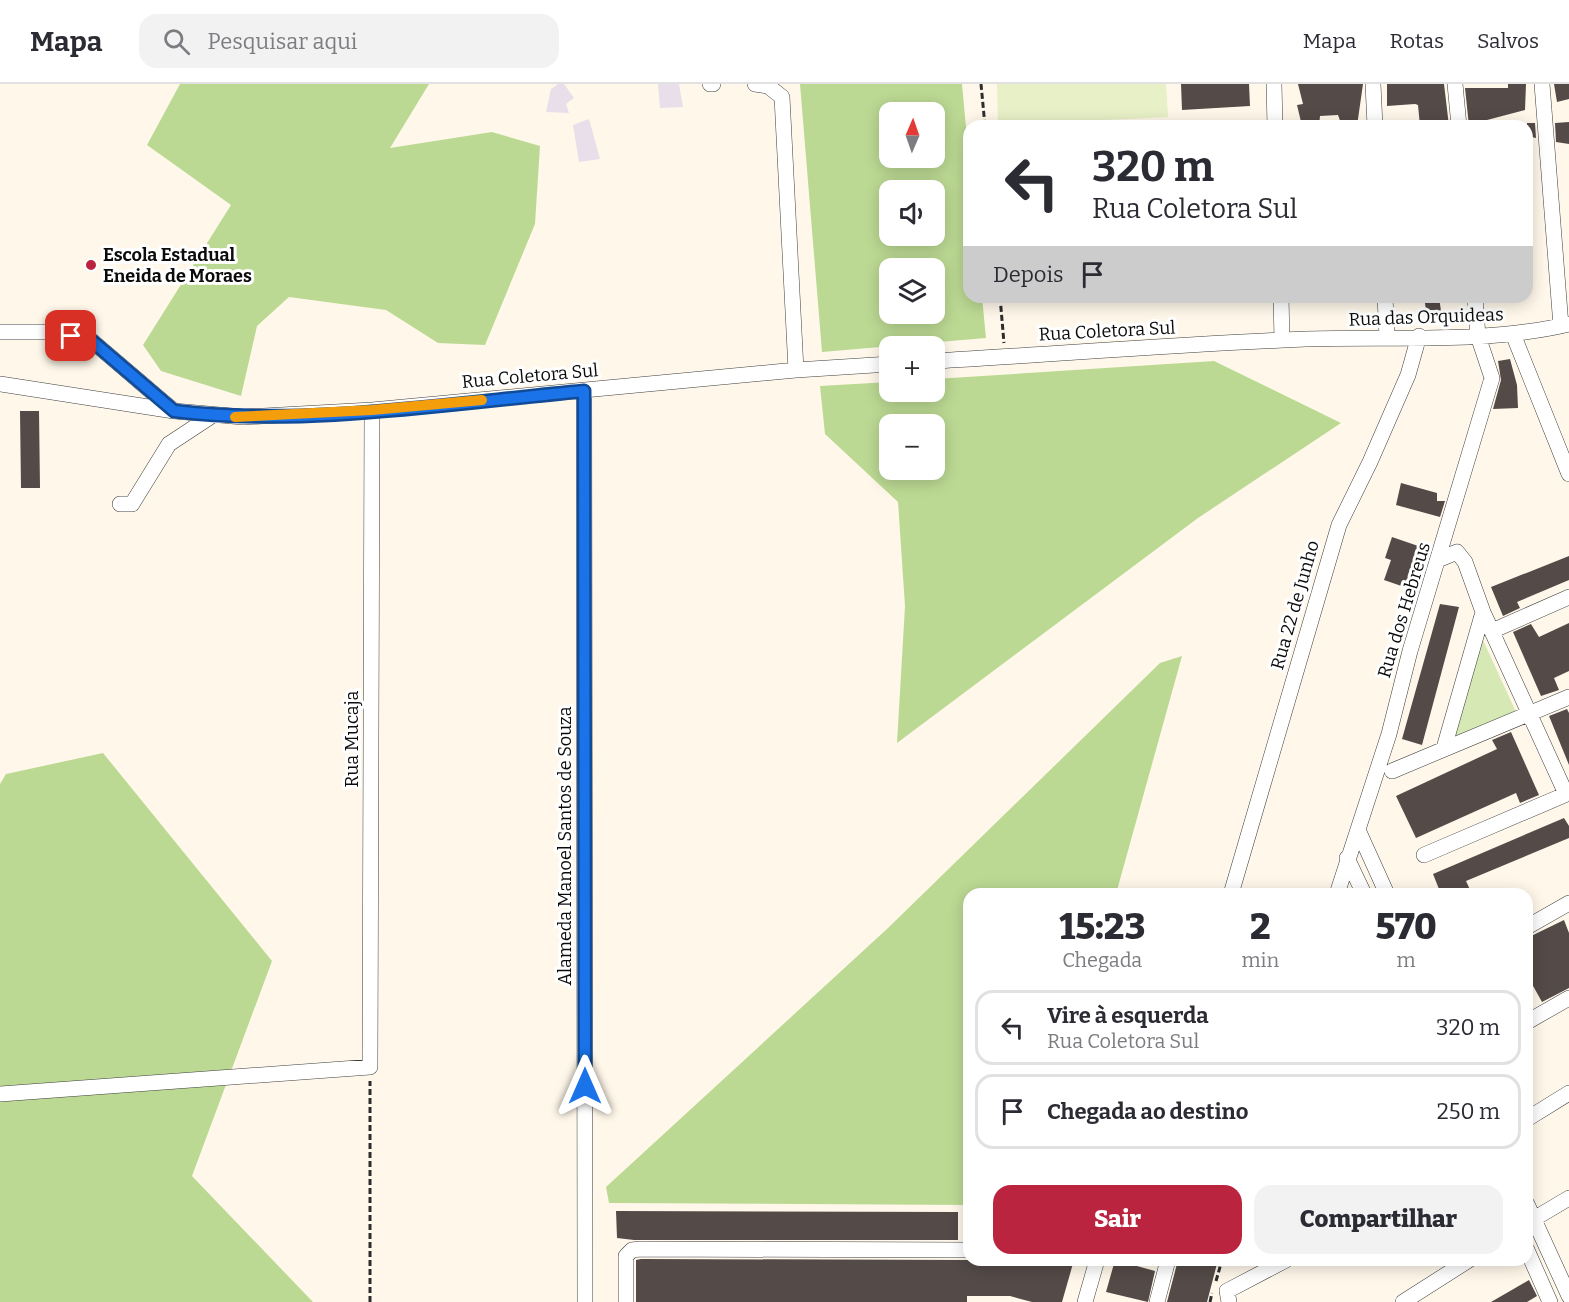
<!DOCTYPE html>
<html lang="pt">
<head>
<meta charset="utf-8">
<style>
	body { margin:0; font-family:Bitter,serif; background:#f2f2f3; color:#2b2b33; height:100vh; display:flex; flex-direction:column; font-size:22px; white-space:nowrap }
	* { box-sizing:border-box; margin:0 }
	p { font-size:20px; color:#7c7c81 }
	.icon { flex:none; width:33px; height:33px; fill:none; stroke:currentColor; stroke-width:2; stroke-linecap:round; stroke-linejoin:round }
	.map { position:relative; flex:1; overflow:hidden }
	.panel { position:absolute; left:963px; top:804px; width:570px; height:378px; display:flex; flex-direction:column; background:#fff; border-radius:18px; box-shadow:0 3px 15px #0003 }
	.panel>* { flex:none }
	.guide { position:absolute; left:963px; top:36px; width:570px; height:183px; border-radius:18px; box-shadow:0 3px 15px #0003; background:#fff; color:#2b2b33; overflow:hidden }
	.needle { width:39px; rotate:2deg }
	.fabs { position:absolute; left:879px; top:18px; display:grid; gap:12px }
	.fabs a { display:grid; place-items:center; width:66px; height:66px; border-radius:12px; background:#fff; box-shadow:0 3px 15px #0003; font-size:30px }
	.pin { position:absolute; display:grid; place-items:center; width:51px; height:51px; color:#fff; margin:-26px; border-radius:12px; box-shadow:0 3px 9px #0006 }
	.me { position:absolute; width:66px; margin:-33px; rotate:0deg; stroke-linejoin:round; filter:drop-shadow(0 0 4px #0008) }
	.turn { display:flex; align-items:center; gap:21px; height:126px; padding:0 30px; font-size:27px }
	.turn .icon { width:78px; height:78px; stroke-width:2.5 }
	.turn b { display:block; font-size:42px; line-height:51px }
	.then { display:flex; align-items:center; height:57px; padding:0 30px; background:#0003; gap:12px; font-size:22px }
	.eta { display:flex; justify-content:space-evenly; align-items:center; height:102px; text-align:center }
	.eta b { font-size:36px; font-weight:800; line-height:42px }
	.button { display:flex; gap:12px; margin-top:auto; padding:12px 30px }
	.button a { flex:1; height:69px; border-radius:18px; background:#bb243f; color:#fff; font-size:24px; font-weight:800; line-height:69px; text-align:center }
	.button a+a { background:#f2f2f3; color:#2b2b33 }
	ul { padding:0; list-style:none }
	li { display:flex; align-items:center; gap:18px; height:75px; margin:0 12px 9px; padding:0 18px; border:3px solid #e1e1e2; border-radius:18px }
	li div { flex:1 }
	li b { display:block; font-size:22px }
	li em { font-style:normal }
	header { display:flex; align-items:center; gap:36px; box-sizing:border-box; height:84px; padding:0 30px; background:#fff; border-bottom:2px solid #e1e1e2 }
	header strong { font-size:28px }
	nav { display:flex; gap:33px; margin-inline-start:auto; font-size:21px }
	.search { width:420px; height:54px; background:#f2f2f3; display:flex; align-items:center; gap:15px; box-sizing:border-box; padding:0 21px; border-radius:18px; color:#7c7c81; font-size:22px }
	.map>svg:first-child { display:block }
	.industrial { fill:#e8dfeb }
	.green { fill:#d6e8b4 }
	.forest { fill:#bcd993; fill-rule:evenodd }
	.pitch { fill:#e7f0c6 }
	.building { fill:#544b48 }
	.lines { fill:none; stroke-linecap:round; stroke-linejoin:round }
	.minor-casing { stroke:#3e3e3e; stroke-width:16 }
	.path { stroke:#2d2d2d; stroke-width:3; stroke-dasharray:6 3; stroke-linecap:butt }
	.minor { stroke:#fff; stroke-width:15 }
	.route-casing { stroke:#114b97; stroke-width:15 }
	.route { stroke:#1a73e8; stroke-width:10 }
	.slow { stroke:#f59e0b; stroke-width:10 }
	.poi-dot { fill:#bb243f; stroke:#fff; stroke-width:2 }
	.labels { text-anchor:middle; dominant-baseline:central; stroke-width:6; stroke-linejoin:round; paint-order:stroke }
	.poi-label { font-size:18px; font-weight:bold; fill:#0b0b0b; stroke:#fff; text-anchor:start }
	.street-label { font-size:18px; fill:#0b0b0b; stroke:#fff }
</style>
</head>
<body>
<header>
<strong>Mapa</strong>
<div class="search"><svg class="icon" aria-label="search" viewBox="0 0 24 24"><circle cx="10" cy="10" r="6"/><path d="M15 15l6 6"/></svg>Pesquisar aqui</div>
<nav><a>Mapa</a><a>Rotas</a><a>Salvos</a></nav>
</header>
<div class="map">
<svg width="1569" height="1218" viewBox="0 0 1569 1218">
	<rect width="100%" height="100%" fill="#fff8ea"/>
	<path class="industrial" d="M558 0H564L574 14 566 20 569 29 546 28 551 5Z
		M658 0H679L683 23 660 24Z
		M589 35 600 75 579 78 573 41Z"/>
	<path class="green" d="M1482 554 1516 628 1454 654Z"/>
	<path class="forest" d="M180 0H429L390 64 492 48 540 62 535 140 485 261 438 259 386 226 289 213 257 242 241 312 161 287 143 261 231 121 147 61Z
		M800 0H962L969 76V213H982L986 254 822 268ZM890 28H934V74H890ZM890 106H934V152H890ZM890 184H934V230H890Z
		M1214 277 1341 339 1198 434 897 659 905 522 898 418 825 350 820 302 889 298 890 308H934L935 295ZM890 340H934V386H890Z
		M1182 572 1116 810H969V1121L609 1119 606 1103 888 844 1160 579Z
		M103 669 272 877 192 1092 313 1218H0V700L6 690Z"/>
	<path class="pitch" d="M997 0H1166L1168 33 998 41Z"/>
	<path class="building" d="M1181 0H1249L1250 22 1182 26Z
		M1298 0H1363L1357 42H1342L1338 31 1320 32 1319 42H1302L1297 21 1303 20Z
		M1387 0H1444L1449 42H1420L1418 21 1415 20 1387 22Z
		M1508 0H1526L1525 26 1487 36 1488 42H1469L1465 4H1508Z
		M1554 0H1569V15L1557 18Z
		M1569 38V60L1556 58 1555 39Z
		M1527 39H1535L1536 54 1527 52Z
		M1424 213H1439L1441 227 1426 226Z
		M1510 275 1517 301 1518 324 1493 325 1501 296 1498 277Z
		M20 327H39L40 404H21Z
		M1401 399 1437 409V417H1445L1440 433 1396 421Z
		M1392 453 1427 465 1413 506 1384 496 1391 476 1385 474Z
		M1569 472V496L1517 518 1520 524 1503 532 1491 503Z
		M1440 520 1459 523 1422 661 1402 655Z
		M1569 539V587L1554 594 1559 606 1541 612 1513 548 1531 540 1539 553Z
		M1567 625 1569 629V681L1549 632Z
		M1511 648 1539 711 1520 719 1516 709 1416 754 1396 712 1497 665 1492 656Z
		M1564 734 1569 742V754L1466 797 1472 810H1441L1433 790Z
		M1564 836 1569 849V904L1542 918 1527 891V854Z
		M616 1127 958 1128V1156H634L617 1154Z
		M641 1175 967 1176H1074L1062 1218H1032L1010 1212H967V1218H636V1176Z
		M1115 1176 1155 1187 1148 1218 1106 1208Z
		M1178 1176H1218L1207 1218H1167Z
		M1529 1196 1537 1212 1527 1218H1491Z"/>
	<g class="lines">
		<g class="minor-casing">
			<path id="minor" d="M710 0H713
				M755 0 768 2 782 13 796 286
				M1274 0 1275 42
				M1373 0 1375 42
				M1455 0 1459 42
				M1542 0 1561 242
				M1281 213 1282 256
				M1385 213 1387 253
				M0 248H50L92 257 174 327
				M1513 250 1569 390
				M934 277C1058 270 1182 260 1306 255 1392 252 1486 260 1569 240
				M0 300 174 327 243 333 372 326 796 286 890 280
				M584 307 585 1218
				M120 420H132L169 360 213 331
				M1440 475 1457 468 1465 478 1483 528 1566 710
				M1492 547 1569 513
				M1444 664 1483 528
				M1392 687 1569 613
				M1359 748 1387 810
				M1424 771 1569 709
				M1347 774 1364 810
				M1231 810 1339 441 1370 378 1408 291 1419 252
				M1337 810 1389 650 1410 567 1492 294 1478 252 1475 213
				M1527 843 1569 819
				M1527 938 1569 914
				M0 1010 370 983 372 326
				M1527 1035 1569 1009
				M1527 1120 1569 1212
				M1527 1139 1569 1114
				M1527 1166 1550 1218
				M626 1218V1172L632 1166 640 1165 969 1166
				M1085 1218 1097 1176
				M1157 1218 1168 1176
				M1229 1218 1227 1207 1286 1176
				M1403 1218 1469 1176"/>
		</g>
		<path class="path" d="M981 0 985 42
			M1000 213 1004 259
			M1216 1197 1222 1176
			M370 1218V997
			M1210 1218 1212 1209"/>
		<use href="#minor" class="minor"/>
	</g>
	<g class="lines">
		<g class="route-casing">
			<path id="route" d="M71 252 92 257 174 327C304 343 453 319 584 307L585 1002"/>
		</g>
		<use href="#route" class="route"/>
		<path class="slow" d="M235 333 372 326 482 316"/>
	</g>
	<circle class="poi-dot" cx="91" cy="181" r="6"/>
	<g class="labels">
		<g class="poi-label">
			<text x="103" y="171">Escola Estadual<tspan x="103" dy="21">Eneida de Moraes</tspan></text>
		</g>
		<g class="street-label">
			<text transform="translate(1426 233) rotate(-2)">Rua das Orquideas</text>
			<text transform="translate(1107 247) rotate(-3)">Rua Coletora Sul</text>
			<text transform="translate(530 292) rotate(-5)">Rua Coletora Sul</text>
			<text transform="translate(1295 521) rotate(-74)">Rua 22 de Junho</text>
			<text transform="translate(1404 526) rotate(-73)">Rua dos Hebreus</text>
			<text transform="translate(352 655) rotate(-90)">Rua Mucaja</text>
			<text transform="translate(565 762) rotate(-90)">Alameda Manoel Santos de Souza</text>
		</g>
	</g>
</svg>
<div class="fabs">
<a><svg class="needle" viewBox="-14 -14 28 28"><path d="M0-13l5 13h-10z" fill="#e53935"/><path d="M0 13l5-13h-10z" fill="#7c7c81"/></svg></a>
<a><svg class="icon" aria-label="sound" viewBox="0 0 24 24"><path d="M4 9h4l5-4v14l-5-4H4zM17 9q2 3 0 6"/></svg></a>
<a><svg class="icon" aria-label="layers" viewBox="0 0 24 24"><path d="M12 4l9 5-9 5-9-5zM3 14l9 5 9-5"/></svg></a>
<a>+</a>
<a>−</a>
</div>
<div class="pin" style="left:71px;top:252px;background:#d93025"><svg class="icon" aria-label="arrive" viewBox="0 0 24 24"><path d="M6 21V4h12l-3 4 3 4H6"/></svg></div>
<svg class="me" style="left:585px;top:1002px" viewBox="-20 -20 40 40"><path d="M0-17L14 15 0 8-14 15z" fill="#1a73e8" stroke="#fff" stroke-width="4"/></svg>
<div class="guide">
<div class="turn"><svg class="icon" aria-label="left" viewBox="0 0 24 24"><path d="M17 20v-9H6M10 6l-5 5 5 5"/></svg><div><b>320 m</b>Rua Coletora Sul</div></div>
<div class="then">Depois<svg class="icon" aria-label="arrive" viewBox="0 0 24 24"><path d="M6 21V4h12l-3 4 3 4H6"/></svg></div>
</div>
<section class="panel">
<div class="eta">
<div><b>15:23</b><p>Chegada</p></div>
<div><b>2</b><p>min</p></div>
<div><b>570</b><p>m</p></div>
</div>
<ul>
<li><svg class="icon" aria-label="left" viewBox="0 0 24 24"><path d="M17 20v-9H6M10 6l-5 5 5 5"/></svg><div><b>Vire à esquerda</b><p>Rua Coletora Sul</p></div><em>320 m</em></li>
<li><svg class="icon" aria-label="arrive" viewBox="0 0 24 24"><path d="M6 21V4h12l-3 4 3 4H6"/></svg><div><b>Chegada ao destino</b></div><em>250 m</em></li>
</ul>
<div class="button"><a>Sair</a><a>Compartilhar</a></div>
</section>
</div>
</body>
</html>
